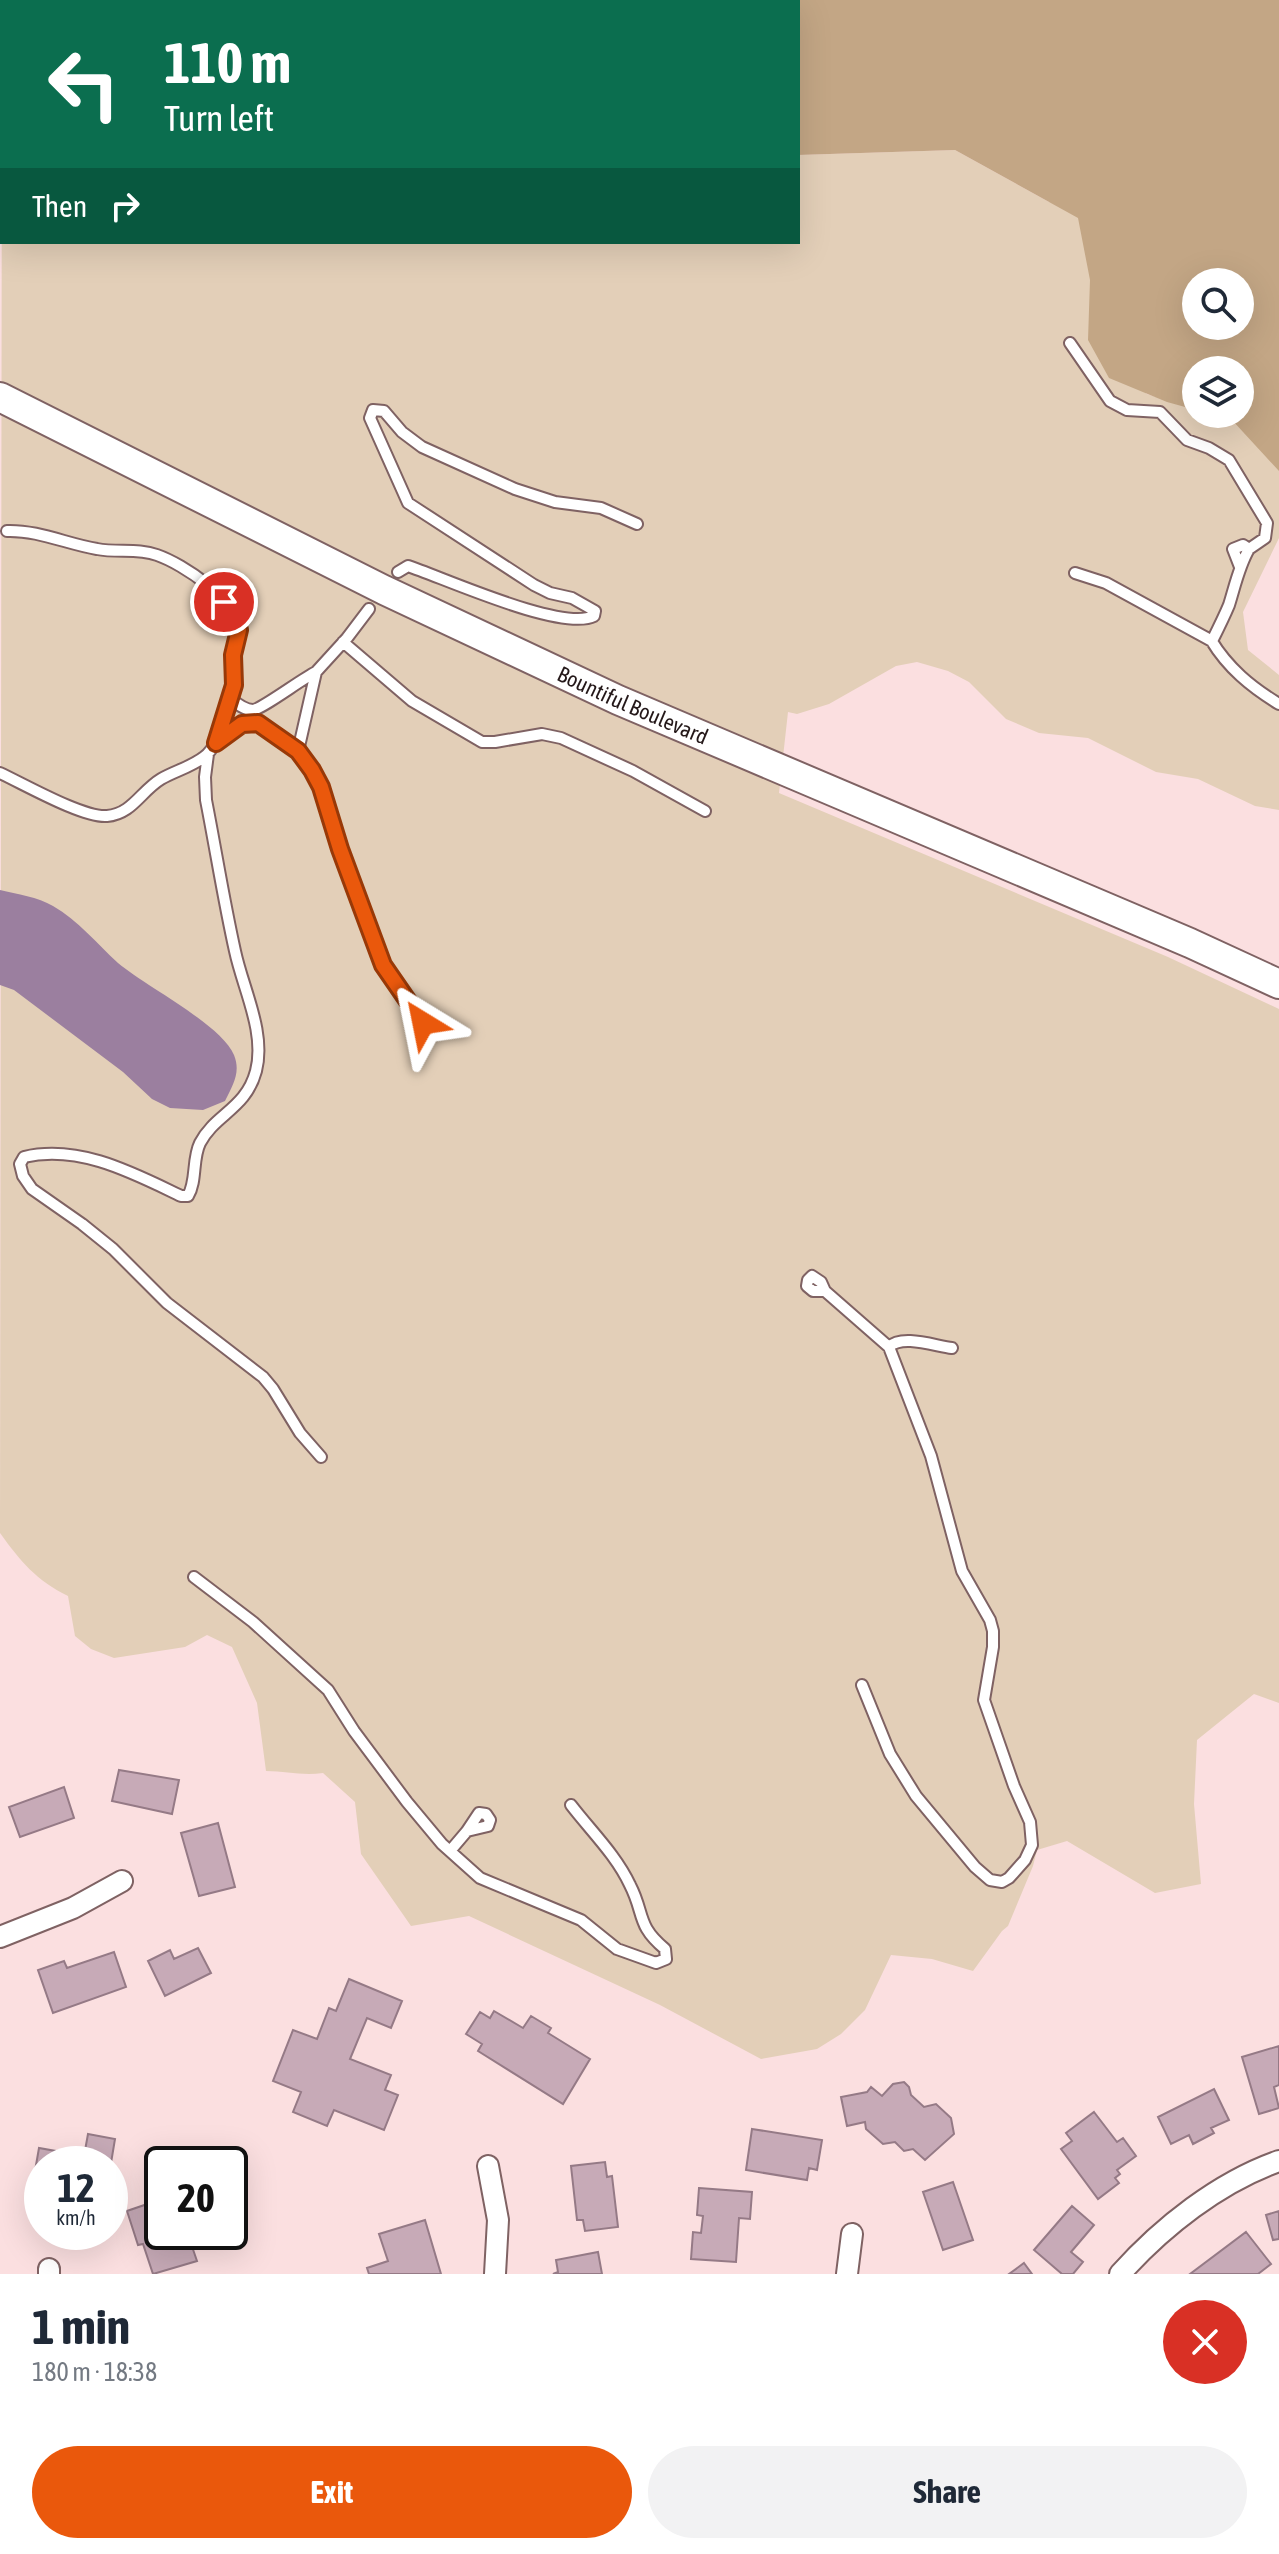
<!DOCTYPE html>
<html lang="en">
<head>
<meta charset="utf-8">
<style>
	body { margin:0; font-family:"Asap Condensed",sans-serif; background:#f2f2f3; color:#1f2937; height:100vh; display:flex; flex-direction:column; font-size:30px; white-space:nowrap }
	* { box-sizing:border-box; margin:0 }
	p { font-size:26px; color:#747a83 }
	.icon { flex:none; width:44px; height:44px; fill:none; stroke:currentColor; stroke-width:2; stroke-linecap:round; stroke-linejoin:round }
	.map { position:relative; height:2274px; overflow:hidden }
	.sheet { display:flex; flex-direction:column; background:#fff; flex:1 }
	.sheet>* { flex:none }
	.top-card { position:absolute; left:0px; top:0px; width:800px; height:244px; box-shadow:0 8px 32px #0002; background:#0b6e4f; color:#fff; overflow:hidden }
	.buttons { position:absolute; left:1182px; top:268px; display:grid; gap:16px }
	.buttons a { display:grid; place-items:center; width:72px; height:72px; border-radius:50%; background:#fff; box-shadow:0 8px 32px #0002; font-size:40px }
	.speed { position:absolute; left:24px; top:2146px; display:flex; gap:16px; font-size:40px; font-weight:700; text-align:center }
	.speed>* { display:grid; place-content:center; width:104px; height:104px; border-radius:50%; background:#fff; box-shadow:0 8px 32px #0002; line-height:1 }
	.speed small { font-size:20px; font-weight:400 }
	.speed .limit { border:4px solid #111; border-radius:12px; background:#fff; color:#111 }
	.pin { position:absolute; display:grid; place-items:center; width:68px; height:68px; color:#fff; margin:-34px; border:4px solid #fff; border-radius:50%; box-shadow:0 2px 8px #0007 }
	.me { position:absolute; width:88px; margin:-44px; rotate:325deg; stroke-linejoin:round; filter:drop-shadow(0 0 6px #0008) }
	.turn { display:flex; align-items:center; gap:28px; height:168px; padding:0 32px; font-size:36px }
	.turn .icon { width:104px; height:104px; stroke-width:2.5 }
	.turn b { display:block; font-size:56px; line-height:68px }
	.then { display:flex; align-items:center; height:76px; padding:0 32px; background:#0003; gap:16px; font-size:30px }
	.round { display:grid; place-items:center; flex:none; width:84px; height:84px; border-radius:42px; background:#f2f2f3 }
	.overview { display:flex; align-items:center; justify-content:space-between; height:136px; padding:0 32px }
	h1 { font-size:48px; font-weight:700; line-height:60px }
	.primary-button { display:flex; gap:16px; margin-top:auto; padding:16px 32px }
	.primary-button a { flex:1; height:92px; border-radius:48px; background:#ea580c; color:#fff; font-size:32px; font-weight:700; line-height:92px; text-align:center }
	.primary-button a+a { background:#f2f2f3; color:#1f2937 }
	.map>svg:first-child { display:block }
	.green { fill:#e3cfb8 }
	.forest { fill:#c3a685; fill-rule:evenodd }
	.water { fill:#9b7f9f }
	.building { fill:#c7aab7; stroke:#957a86; stroke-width:2 }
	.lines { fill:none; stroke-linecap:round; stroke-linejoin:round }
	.lane-casing { stroke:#7f6263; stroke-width:14 }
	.street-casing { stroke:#7f6263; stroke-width:24 }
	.secondary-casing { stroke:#7f6263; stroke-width:32 }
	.lane { stroke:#fff; stroke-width:10 }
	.street { stroke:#fff; stroke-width:20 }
	.secondary { stroke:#fff; stroke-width:28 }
	.route-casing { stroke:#983908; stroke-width:20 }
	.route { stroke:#ea580c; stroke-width:14 }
	.labels { text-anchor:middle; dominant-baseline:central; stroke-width:6; stroke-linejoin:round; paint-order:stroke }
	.street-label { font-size:22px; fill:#241819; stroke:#fff }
</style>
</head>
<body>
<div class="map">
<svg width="1279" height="2274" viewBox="0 0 1279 2274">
	<rect width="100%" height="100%" fill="#fbdfe0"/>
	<path class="green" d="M2 24V242H798V155L955 150 1049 202 1075 200 1135 384 1147 394 1196 410V414C1240 414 1252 435 1279 465V538L1243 612 1248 650 1279 675V810L1255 806 1198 779 1156 772 1088 738 1039 733 1006 719 969 682 948 671 917 662 896 666 829 704 797 714 788 712 779 793 1168 957 1279 1009V1703L1254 1694 1197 1740 1194 1804 1201 1884 1155 1893 1067 1841 1037 1850 1033 1866 1008 1926 1002 1931 973 1971 932 1959 891 1955 865 2010 841 2034 817 2049 761 2059 660 2005 469 1916 411 1926 361 1854 355 1802 323 1773C302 1776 286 1771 266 1771L257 1703 232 1647 207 1635 185 1647 114 1658 91 1649 75 1636 68 1596C36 1580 21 1562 0 1533Z"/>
	<path class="forest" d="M303 0H548L302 2Z
		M621 0H1279V471L1232 420 1210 414H1240V370H1196V410L1167 402 1109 378 1088 340 1090 280 1078 218 955 150 798 155V2H621ZM1196 282H1240V326H1196Z"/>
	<path class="water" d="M0 890C17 894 38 897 53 906 78 920 97 944 118 963 145 986 221 1024 234 1055 241 1072 233 1085 225 1101L203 1110 170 1108 152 1099 123 1072 14 990 0 985Z"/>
	<path class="building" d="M119 1770 179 1780 172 1814 112 1801Z
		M64 1787 74 1818 20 1837 9 1807Z
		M218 1823 235 1887 199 1896 181 1833Z
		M198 1948 211 1973 165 1996 148 1961 170 1950 174 1959Z
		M114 1952 126 1987 53 2013 38 1970 64 1961 67 1968Z
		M349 1979 402 2001 391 2028 367 2018 350 2059 391 2075 385 2090 398 2095 384 2130 334 2110 327 2126 293 2112 301 2092 273 2081 293 2030 317 2039 329 2008 336 2011Z
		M494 2011 523 2028 531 2016 551 2028 548 2033 590 2059 563 2104 478 2051 482 2044 466 2034 480 2012 490 2018Z
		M1279 2046V2085L1274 2087 1279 2108 1259 2114 1242 2057Z
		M904 2082 909 2087 911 2095 924 2107 936 2104 951 2118 954 2134 925 2160 913 2149 904 2151 895 2142 883 2144 866 2129 865 2122 847 2126 841 2097 867 2092 871 2087 882 2096 893 2084Z
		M1214 2089 1229 2120 1211 2128 1214 2133 1193 2144 1189 2135 1171 2144 1158 2117Z
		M1094 2112 1117 2142 1123 2138 1136 2156 1117 2170 1120 2174 1115 2178 1119 2183 1098 2199 1061 2149 1072 2141 1066 2133Z
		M752 2129 822 2140 817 2170 809 2168 807 2180 746 2170Z
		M88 2134 115 2139 110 2169V2164H42V2190L32 2188 39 2148 84 2156Z
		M605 2162 607 2177 612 2176 618 2227 585 2231 583 2220H577L571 2166Z
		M953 2182 973 2240 943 2250 923 2192Z
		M699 2188 752 2192 750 2219 739 2218 736 2262 691 2259 693 2232 701 2233 703 2216 697 2215Z
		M162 2199V2232H187L197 2261 153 2274 143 2244 138 2245 127 2211Z
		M1072 2206 1094 2225 1071 2252 1083 2262 1073 2274H1062L1034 2250Z
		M1279 2211V2239L1273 2240 1266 2215Z
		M425 2220 441 2274H369L367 2268 388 2261 379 2234Z
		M1246 2232 1271 2264 1258 2274H1190Z
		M598 2252 602 2274H553L558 2272 556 2260Z
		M1024 2263 1032 2274H1009Z"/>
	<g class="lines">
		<g class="lane-casing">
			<path id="lane" d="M0 170H2
				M1070 343 1110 401 1127 410 1160 412 1187 440 1209 448 1229 460 1267 523 1265 538 1249 549
				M398 572 408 566C444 578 562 632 594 616L595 611 572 598 550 593 534 585 408 503 370 418 373 410 384 411 402 432 422 447 515 489 555 502 601 508 637 524
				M1075 573 1106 583 1212 641C1218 629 1224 617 1229 605 1235 586 1239 566 1249 549L1243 545 1233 549 1240 567
				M1211 640C1228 668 1251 687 1279 704
				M343 642 412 701 482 742H495L542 734 561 738 633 771 705 811
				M316 672 347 638 369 609
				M216 743 242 724 258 723 298 751 316 672C303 678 262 709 253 710 244 710 236 703 230 698
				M298 751C321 782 328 810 339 846 351 885 365 925 382 962 392 985 410 1002 423 1023
				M208 754 205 777 206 800C216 851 224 902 235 951 243 989 266 1032 256 1071 246 1109 215 1114 200 1143 192 1159 197 1181 188 1196H181C133 1173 79 1144 24 1157L20 1164 23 1176 32 1189 82 1224 113 1249 167 1303 263 1377 273 1389 300 1433 321 1457
				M0 773C24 784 83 818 107 816 132 814 141 791 161 779 175 771 191 767 204 757 223 743 234 689 233 667 233 654 240 643 239 631 238 600 183 564 157 555 138 548 117 553 97 549 67 544 38 530 7 531
				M825 1291 821 1282 812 1276 808 1280 807 1286 813 1291H825L889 1347C902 1334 935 1346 952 1348
				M194 1577 253 1622 328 1690 354 1731 407 1802 442 1844 480 1878 581 1920 617 1949 656 1963 666 1959 665 1949C636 1925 645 1914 630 1885 616 1855 591 1831 571 1805
				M862 1685 890 1754 916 1796 975 1867 990 1880 1002 1882 1009 1878 1025 1860 1032 1845 1030 1822 1014 1786 984 1700 993 1647V1631L990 1620 962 1571 931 1456 889 1347
				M450 1851 467 1831 488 1826 490 1820 486 1814 479 1813 467 1831"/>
		</g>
		<g class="street-casing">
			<path id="street" d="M0 1937 73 1908 122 1881
				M488 2166 498 2220 495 2274
				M49 2269V2274
				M847 2274 852 2234
				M1120 2274C1162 2227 1219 2182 1279 2161"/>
		</g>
		<g class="secondary-casing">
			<g id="secondary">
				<path id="s1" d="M0 397 384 590 618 700 1190 943 1279 984"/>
			</g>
		</g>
		<use href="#lane" class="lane"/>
		<use href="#street" class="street"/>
		<use href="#secondary" class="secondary"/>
	</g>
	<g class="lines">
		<g class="route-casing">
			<path id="route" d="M224 602 235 615 239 630 233 655 234 685 216 743 242 724 258 723 298 751 312 770 321 787 340 849 383 965 423 1023"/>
		</g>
		<use href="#route" class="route"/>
	</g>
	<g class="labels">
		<g class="street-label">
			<text stroke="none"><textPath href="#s1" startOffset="704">Bountiful Boulevard</textPath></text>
		</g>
	</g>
</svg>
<div class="buttons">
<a><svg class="icon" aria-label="search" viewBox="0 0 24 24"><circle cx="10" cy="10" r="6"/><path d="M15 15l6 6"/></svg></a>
<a><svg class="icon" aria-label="layers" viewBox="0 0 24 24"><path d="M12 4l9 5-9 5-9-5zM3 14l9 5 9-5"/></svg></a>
</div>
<div class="speed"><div>12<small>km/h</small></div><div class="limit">20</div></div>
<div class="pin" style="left:224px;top:602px;background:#d93025"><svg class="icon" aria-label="arrive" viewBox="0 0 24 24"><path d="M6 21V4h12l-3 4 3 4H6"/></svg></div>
<svg class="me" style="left:423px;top:1023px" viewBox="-20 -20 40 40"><path d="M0-17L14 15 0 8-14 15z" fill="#ea580c" stroke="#fff" stroke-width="4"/></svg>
<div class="top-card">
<div class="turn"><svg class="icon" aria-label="left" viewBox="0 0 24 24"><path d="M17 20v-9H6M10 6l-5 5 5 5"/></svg><div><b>110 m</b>Turn left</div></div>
<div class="then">Then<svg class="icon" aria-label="right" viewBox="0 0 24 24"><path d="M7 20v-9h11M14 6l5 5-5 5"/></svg></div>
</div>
</div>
<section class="sheet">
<div class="overview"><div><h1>1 min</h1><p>180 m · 18:38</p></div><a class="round" style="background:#d93025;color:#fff"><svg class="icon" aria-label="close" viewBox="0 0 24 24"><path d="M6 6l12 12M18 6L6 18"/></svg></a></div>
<div class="primary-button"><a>Exit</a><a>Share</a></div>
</section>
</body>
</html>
